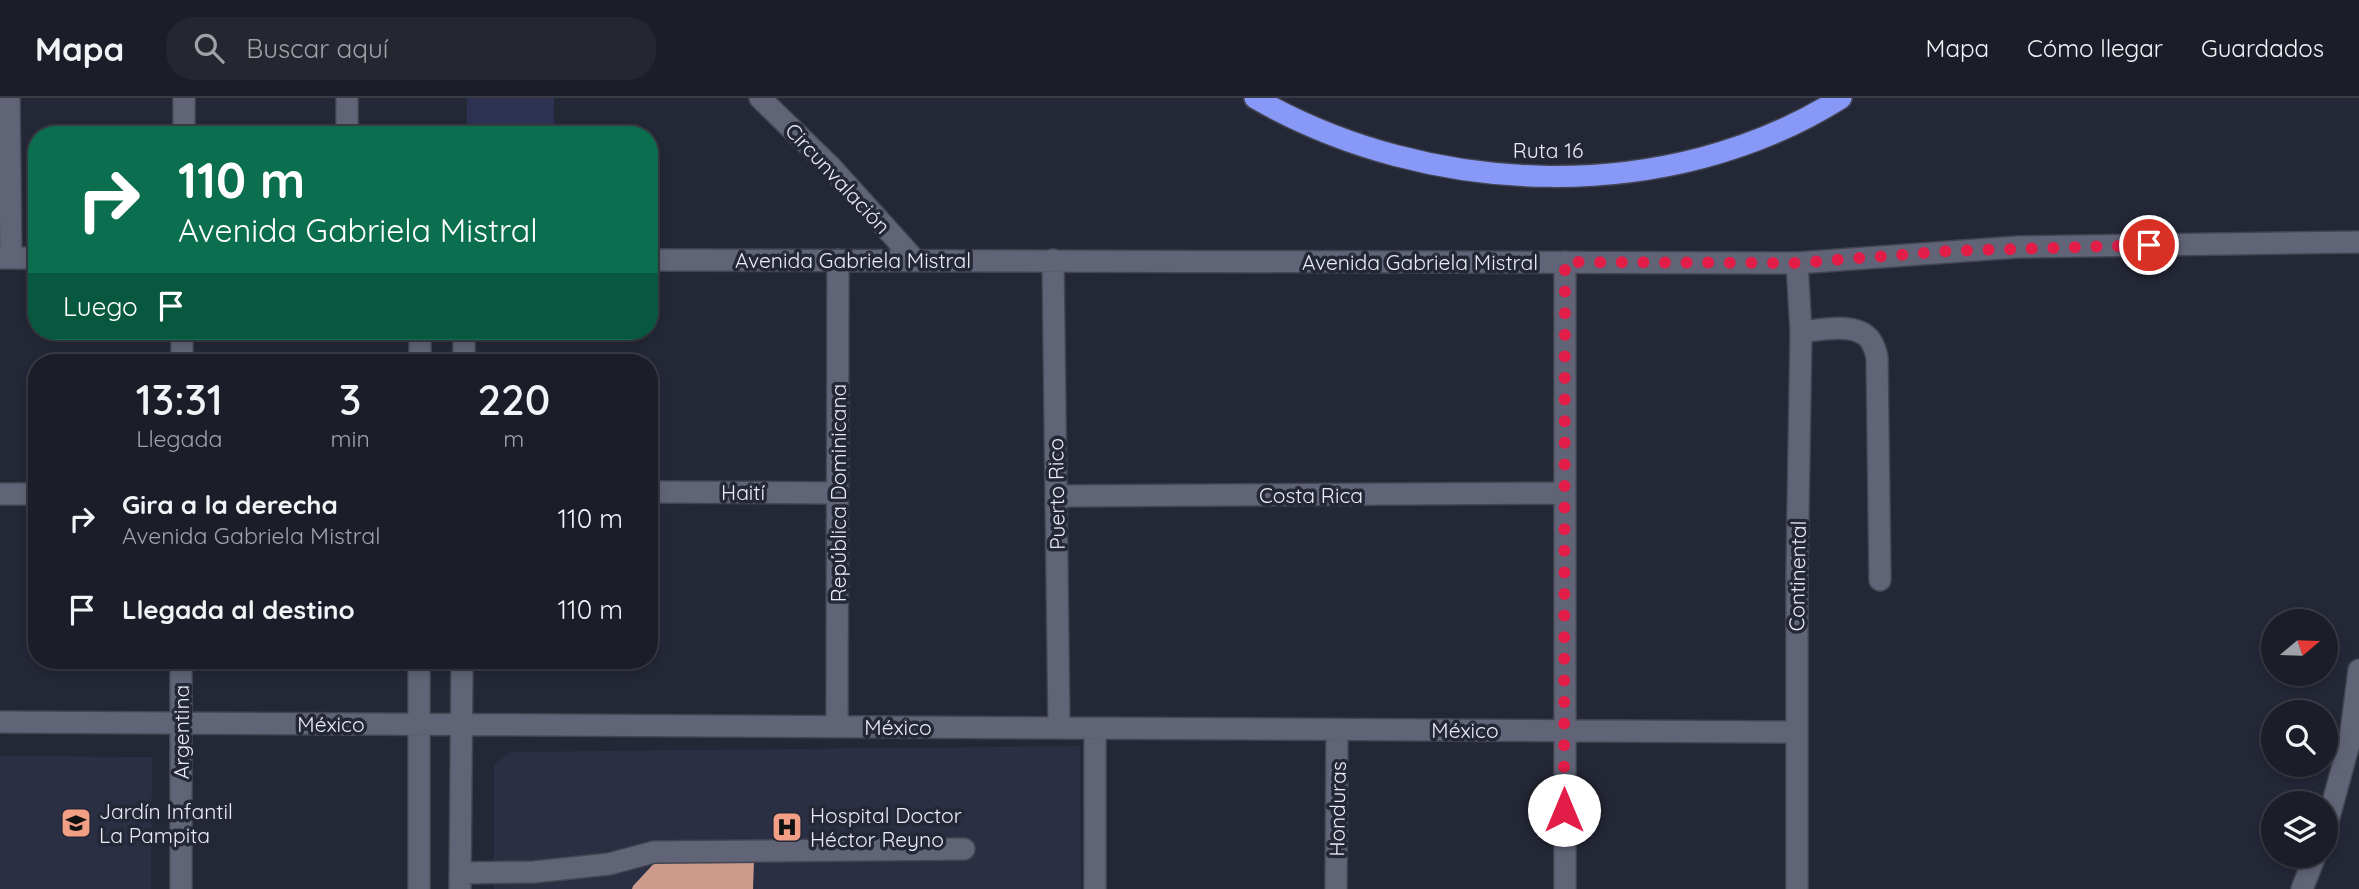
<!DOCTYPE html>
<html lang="es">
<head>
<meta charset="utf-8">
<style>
	body { margin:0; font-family:Quicksand,sans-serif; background:#242630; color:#f1f3f6; height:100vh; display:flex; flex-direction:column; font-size:26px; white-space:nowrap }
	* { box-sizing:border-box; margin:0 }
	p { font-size:23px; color:#a0a2a8 }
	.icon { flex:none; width:38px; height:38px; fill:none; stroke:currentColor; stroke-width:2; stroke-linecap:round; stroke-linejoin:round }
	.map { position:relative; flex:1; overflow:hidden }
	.side { position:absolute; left:28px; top:256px; width:630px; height:315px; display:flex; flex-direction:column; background:#1b1d28; border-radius:28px; box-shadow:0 4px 10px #0003,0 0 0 2px #393b45 }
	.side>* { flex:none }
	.top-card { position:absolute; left:28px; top:28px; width:630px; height:214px; border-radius:28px; box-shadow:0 4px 10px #0003,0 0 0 2px #393b45; background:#0b6e4f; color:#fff; overflow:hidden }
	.needle { width:46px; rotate:71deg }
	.buttons { position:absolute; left:2261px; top:511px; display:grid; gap:14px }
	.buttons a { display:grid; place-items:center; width:77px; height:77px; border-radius:50%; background:#1b1d28; box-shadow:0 4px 10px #0003,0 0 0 2px #393b45; font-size:35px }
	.pin { position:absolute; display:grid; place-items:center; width:60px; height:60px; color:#fff; margin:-30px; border:4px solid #fff; border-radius:50%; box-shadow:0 2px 7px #0007 }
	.me { position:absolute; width:77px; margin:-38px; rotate:0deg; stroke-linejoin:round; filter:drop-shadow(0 0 5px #0008) }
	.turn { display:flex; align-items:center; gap:24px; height:147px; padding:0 35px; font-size:32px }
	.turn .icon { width:91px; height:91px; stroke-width:2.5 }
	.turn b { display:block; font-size:49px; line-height:60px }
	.then { display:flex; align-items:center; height:66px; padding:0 35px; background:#0003; gap:14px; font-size:26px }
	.eta { display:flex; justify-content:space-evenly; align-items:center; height:119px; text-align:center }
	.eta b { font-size:42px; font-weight:600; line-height:49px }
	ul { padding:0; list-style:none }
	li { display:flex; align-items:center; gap:21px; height:91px; padding:0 35px }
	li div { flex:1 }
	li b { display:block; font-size:26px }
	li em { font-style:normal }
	header { display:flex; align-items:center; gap:42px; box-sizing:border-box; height:98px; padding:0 35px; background:#1b1d28; border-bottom:2px solid #393b45 }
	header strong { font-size:33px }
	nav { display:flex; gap:38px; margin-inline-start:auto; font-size:24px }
	.search { width:490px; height:63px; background:#242630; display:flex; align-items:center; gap:18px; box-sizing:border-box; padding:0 24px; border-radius:28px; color:#a0a2a8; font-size:26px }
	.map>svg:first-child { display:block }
	.built { fill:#2b2f44 }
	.green { fill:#2d3252 }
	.building { fill:#cd9a8c }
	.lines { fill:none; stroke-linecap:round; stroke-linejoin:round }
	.minor-casing { stroke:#424551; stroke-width:24 }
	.highway-casing { stroke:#424551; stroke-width:24 }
	.minor { stroke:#606476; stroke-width:21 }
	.highway { stroke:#8898f6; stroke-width:21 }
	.route { stroke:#e11d48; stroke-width:12; stroke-dasharray:0 21.6 }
	.labels { text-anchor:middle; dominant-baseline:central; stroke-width:7; stroke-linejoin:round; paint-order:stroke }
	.street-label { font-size:21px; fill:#e9ebf6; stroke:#242736 }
	.poi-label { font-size:21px; fill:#e9ebf6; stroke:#242736; text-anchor:start }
</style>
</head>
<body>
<header>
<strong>Mapa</strong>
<div class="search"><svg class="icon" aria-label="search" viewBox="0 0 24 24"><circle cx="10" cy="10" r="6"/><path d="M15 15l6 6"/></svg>Buscar aquí</div>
<nav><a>Mapa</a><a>Cómo llegar</a><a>Guardados</a></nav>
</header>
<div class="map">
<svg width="2359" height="791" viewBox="0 0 2359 791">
	<rect width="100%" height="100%" fill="#242736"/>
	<path class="built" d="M1080 648 1081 791H494V667L510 654Z
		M0 658 152 659 151 791H0Z"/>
	<path class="green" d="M467 0H554V37H467Z"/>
	<path class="building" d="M660 759 754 762 753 791H632L633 788Z"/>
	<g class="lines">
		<g class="minor-casing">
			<path id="minor" d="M9 0 11 160
				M760 0 831 69 915 162
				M184 37V0
				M347 37V0
				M0 160H37
				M649 162 1797 165 2018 149 2359 144
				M1053 162 1059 630
				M1797 165 1801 234 1797 474V791
				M1801 234C1821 232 1858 223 1871 243 1874 248 1876 254 1877 259L1880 482
				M182 264V233
				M420 264V233
				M464 264V233
				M649 394 837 395
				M0 396H37
				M1057 398 1565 395
				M0 624 1796 634
				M837 629 838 162
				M1095 630V791
				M2326 730 2350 642 2359 572
				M460 775 534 774 609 766 654 754 964 751
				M181 791V562
				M419 791V562
				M460 791 462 562
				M1336 791 1337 632
				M1565 791V164
				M2302 791 2315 758"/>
		</g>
		<g class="highway-casing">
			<path id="highway" d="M1255 0C1429 100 1668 109 1841 0"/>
		</g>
		<use href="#minor" class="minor"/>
		<use href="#highway" class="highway"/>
	</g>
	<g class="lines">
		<path class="route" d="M1564 712 1565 164 1797 165 1950 153 2149 147"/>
	</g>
	<defs>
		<g id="school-square" transform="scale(1.575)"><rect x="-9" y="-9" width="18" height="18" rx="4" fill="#f39f86" stroke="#242736"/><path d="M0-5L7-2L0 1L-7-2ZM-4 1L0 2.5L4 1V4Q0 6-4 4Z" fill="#111"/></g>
		<g id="hospital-square" transform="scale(1.575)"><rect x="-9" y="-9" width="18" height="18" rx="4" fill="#f39f86" stroke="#242736"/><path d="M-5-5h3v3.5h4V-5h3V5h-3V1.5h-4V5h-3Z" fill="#111"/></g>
	</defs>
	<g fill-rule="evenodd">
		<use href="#school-square" x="76" y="725"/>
		<use href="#hospital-square" x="787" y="729"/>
	</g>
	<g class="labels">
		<g class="street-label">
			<text x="1548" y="52">Ruta 16</text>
			<text transform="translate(838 80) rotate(47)">Circunvalación</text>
			<text x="853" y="162">Avenida Gabriela Mistral</text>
			<text x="1420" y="164">Avenida Gabriela Mistral</text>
			<text x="743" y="394">Haití</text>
			<text transform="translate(838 395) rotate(-90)">República Dominicana</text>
			<text transform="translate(1056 396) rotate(-91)">Puerto Rico</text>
			<text x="1311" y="397">Costa Rica</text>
			<text transform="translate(1797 478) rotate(-89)">Continental</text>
			<text x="331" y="626">México</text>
			<text x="898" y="629">México</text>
			<text x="1465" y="632">México</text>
			<text transform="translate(181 634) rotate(-90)">Argentina</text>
			<text transform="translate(1337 711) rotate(-89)">Honduras</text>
		</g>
		<g class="poi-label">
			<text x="99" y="713">Jardín Infantil<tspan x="99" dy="24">La Pampita</tspan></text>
			<text x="810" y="717">Hospital Doctor<tspan x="810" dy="24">Héctor Reyno</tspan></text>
		</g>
	</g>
</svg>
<div class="buttons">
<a><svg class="needle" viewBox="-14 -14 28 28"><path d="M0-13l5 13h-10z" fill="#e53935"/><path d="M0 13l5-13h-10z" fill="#a0a2a8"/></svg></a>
<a><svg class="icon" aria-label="search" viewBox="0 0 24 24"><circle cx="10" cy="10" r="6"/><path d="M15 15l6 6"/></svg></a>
<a><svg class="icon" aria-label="layers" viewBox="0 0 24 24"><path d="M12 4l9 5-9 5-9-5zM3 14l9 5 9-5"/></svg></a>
</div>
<div class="pin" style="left:2149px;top:147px;background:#d93025"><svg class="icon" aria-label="arrive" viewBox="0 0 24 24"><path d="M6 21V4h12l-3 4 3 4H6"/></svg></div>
<svg class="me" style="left:1564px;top:712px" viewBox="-20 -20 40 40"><circle r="19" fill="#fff"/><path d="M0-13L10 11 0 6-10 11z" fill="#e11d48"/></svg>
<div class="top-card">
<div class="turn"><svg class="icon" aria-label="right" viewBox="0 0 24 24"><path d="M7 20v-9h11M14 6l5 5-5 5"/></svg><div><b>110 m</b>Avenida Gabriela Mistral</div></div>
<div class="then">Luego<svg class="icon" aria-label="arrive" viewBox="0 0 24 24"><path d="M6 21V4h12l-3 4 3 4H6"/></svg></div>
</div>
<section class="side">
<div class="eta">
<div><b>13:31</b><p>Llegada</p></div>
<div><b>3</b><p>min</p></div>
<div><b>220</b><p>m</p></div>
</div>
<ul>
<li><svg class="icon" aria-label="right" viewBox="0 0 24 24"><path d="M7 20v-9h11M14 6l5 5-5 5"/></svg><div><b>Gira a la derecha</b><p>Avenida Gabriela Mistral</p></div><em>110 m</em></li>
<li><svg class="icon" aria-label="arrive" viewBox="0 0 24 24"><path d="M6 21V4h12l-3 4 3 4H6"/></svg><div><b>Llegada al destino</b></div><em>110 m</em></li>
</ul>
</section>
</div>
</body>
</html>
